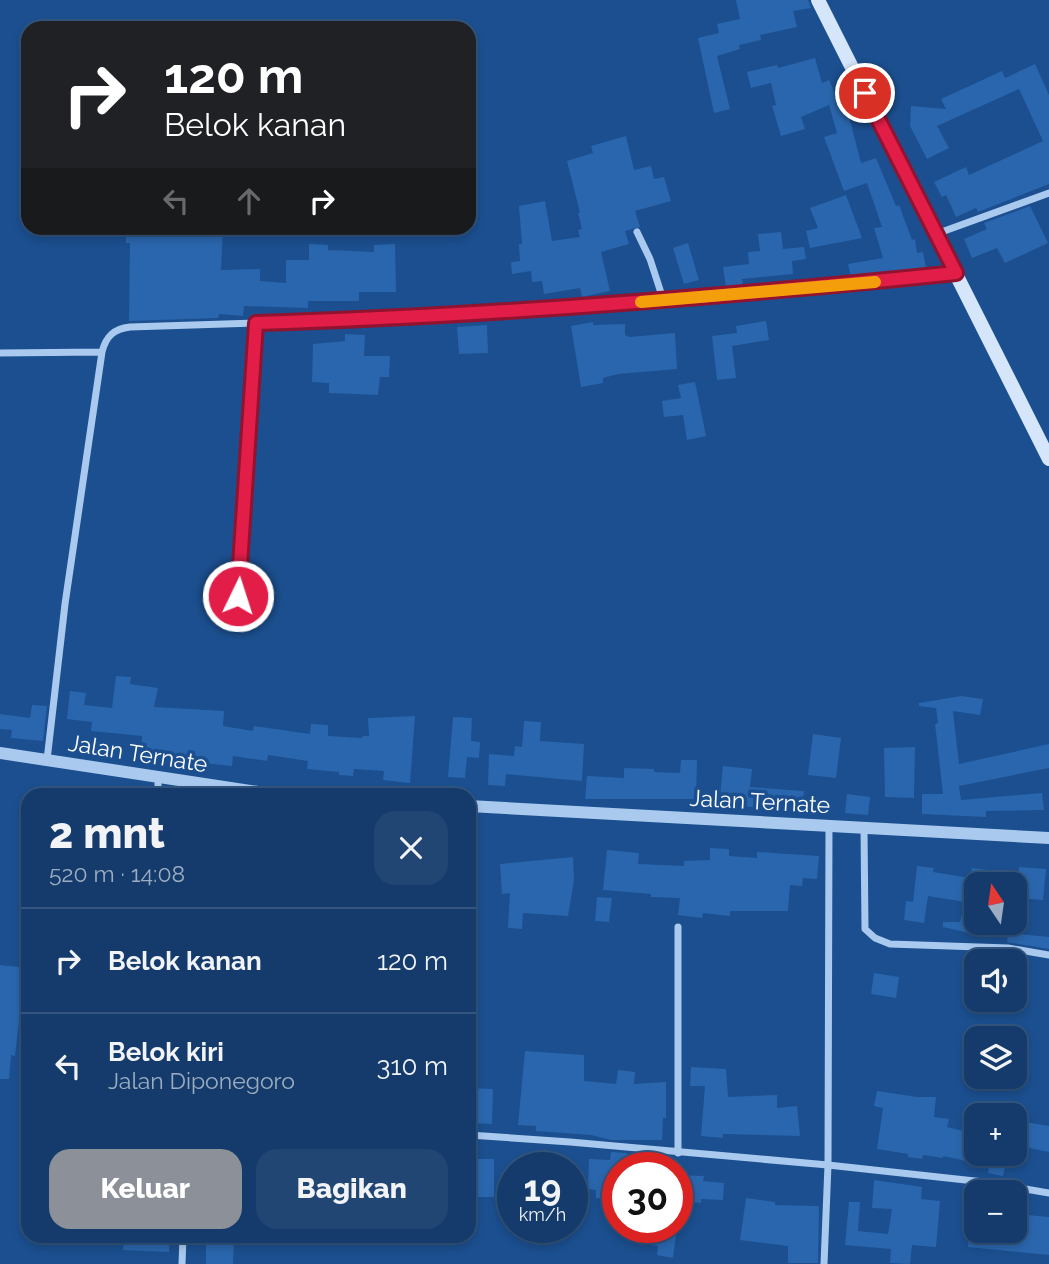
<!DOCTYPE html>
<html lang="id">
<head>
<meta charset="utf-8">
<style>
	body { margin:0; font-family:Raleway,sans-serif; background:#214673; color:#f1f3f6; height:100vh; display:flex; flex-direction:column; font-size:26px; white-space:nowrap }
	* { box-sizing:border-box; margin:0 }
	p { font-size:23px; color:#9dadc1 }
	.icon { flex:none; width:38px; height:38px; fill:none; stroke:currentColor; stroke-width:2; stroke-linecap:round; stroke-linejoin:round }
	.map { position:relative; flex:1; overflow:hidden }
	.drawer { position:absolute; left:21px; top:788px; width:455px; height:455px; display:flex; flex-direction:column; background:#143b6b; border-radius:21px; box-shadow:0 4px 10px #0003,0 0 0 2px #33557e }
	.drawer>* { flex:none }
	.hud { position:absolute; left:21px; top:21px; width:455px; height:214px; border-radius:21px; box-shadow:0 4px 10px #0003,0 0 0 2px #33557e; background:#202124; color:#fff; overflow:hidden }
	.needle { width:46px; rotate:347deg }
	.buttons { position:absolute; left:964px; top:872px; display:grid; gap:14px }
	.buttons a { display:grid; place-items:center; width:63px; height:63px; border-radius:14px; background:#143b6b; box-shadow:0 4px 10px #0003,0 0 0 2px #33557e; font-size:35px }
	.speed { position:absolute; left:497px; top:1152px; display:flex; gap:14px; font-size:35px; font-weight:700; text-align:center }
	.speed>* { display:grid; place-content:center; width:91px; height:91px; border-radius:50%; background:#143b6b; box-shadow:0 4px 10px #0003,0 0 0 2px #33557e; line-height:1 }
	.speed small { font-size:18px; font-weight:400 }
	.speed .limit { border:10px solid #d22; background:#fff; color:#111 }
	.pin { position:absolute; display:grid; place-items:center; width:60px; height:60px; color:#fff; margin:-30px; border:4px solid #fff; border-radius:50%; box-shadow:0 2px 7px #0007 }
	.me { position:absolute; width:77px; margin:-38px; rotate:4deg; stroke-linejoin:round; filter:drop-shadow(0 0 5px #0008) }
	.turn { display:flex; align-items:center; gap:24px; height:147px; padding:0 28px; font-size:32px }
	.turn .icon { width:91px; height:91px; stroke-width:2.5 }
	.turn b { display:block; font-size:49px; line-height:60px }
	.lanes { display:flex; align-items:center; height:66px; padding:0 28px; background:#0003; justify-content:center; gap:35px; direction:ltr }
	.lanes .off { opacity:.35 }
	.round { display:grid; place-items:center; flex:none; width:74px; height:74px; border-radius:21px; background:#214673 }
	.overview { display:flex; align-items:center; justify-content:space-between; height:119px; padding:0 28px }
	h1 { font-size:42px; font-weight:800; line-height:52px }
	.action { display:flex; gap:14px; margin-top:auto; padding:14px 28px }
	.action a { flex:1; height:80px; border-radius:21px; background:#8c9099; color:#fff; font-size:28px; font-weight:800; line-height:80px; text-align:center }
	.action a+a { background:#214673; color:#f1f3f6 }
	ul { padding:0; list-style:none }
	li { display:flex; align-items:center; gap:21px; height:105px; padding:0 28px; border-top:2px solid #33557e }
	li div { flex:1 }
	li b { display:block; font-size:26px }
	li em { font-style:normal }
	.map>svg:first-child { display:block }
	.building { fill:#2a66ad }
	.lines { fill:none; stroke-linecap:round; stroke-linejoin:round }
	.minor { stroke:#a9c9ee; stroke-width:7 }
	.tertiary { stroke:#a9c9ee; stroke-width:12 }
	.secondary { stroke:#d6e6fa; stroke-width:14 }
	.route-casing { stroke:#92132f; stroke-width:18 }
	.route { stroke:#e11d48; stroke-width:12 }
	.slow { stroke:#f59e0b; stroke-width:12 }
	.labels { text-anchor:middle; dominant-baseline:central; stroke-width:7; stroke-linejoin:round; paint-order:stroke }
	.street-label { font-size:23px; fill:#fff; stroke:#1b4f8f }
</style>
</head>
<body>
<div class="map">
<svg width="1049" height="1264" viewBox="0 0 1049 1264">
	<rect width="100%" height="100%" fill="#1b4f8f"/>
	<path class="building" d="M736 0H808L811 8 793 11 797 27 760 35 761 40 739 45 740 49 717 56 730 109 714 113 698 38 719 33 717 24 740 19Z
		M815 58 822 83 829 80 844 114 848 112 861 163 876 158 896 206 899 205 912 240 915 239 917 253 923 252 926 268 851 277 848 264 883 258 874 228 882 227 867 183 844 191 824 137 837 133 829 105 801 117 805 129 781 136 772 106 776 105 771 83 751 88 747 72 777 65 778 68Z
		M1035 64 1049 95V184L978 212 976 208 956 217 946 195 942 197 934 182 966 167 969 175 1043 141 1019 89 937 126 949 148 927 159 910 126 911 106 946 109 941 99 1002 71 1005 78Z
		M626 136 634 170 651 166 654 179 664 177 671 201 635 211 640 227 625 231 629 244 601 252 610 291 582 297 580 288 544 294 542 281 532 282 531 271 512 274 511 262 520 261 519 244H522L519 206 545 201 552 241 580 237 578 230 582 229 578 213H580L567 161 593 153 591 146Z
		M846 195 862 238 810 248 806 231 818 228 810 208Z
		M1030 206 1048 243 1005 263 997 248 972 258 964 239 987 229 984 223Z
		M126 228H223L221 270 260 269V281L286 283V260H309V244L328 245V250L374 252V245L395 244 396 292H359V301H308V308L244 306 243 316 219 314 218 318 129 321 130 243H126Z
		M781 232 783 249 804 247 806 259 792 261 793 274 742 279 743 285 726 287 723 267 749 264 748 252 760 251 758 234Z
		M688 243 699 280 684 284 673 248Z
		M766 321 769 340 732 346 736 378 717 380 712 336 737 333 736 326Z
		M593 322V325L625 324V335L629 337 675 333 677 369 618 374 603 378V383L581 387 571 326Z
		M487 325 488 353 459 354 457 327Z
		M345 334 365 335 364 356H390L389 377H380L378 395 329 393V383L312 382 313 344 345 341Z
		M695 382 706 436 687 440 683 415 664 417 662 401 681 398 678 385Z
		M116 676 131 677 130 684 158 688 154 707 224 711 223 726 253 731 254 726 310 734 311 724 328 725V736L362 738 363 736H369L368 718 415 716 410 783 383 780 384 771 354 769 353 776 339 775V772L307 769 308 761 268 755 267 761 233 756 232 766 153 758 141 759 142 736 91 731 92 722 67 719 70 691 86 693 84 705 112 708Z
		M961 696 983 699 980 715 953 711 959 764 1049 744V768L959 786 961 800 1042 793 1044 810 986 811V817L922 814V794H943L935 724 938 723 936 708 919 706V703Z
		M32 705 47 706 43 741 11 738 12 730 0 729V714L30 718Z
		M453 717 472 718 471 741 480 742 479 758 467 757 465 778 448 777Z
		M524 721 541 722 540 741 584 744 582 781 506 774 505 786 488 785 489 754 514 756 515 746 522 747Z
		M813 734 841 738 836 778 808 775Z
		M915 747 914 798 885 797 884 748Z
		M681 760H697L696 799H585L587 776 624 778V768L654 769V772L680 773Z
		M723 766 752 769 750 787 804 791 802 812 719 804Z
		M847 794 870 797 868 815 845 813Z
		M710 848 729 849V856L757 858V852L819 856 817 879 803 878 802 886 790 885 788 911H730V916L703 913 702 918 678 915 680 898 651 897V894L603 890 607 850 639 853 638 864 684 866V861L710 860Z
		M573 857 574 880 568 916 523 913 522 929 508 928 510 893 502 894 500 864Z
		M917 866 934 868 933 872 970 878 972 868 988 870 986 884H976V922H985L982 936 943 927V922H960L965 902 928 896 924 923 904 920 906 901 913 902Z
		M1019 867 1046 869 1043 900 1016 898Z
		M597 897 612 898 609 922 595 921Z
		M1008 933 1049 937V949L1007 942Z
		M0 965 28 968 23 1022 19 1021 15 1056 11 1055 9 1079H0Z
		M874 973 899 977 896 998 871 994Z
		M525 1051 584 1055V1081L616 1084 618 1070 635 1072 634 1084 666 1082V1118H663L662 1140H611L591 1135 536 1131V1126L518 1125Z
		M691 1067 726 1069 728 1097 777 1095V1108L797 1106 800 1136 723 1134V1138L701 1136 705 1086H690Z
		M469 1088 493 1089 492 1124 469 1123Z
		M877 1091 917 1097H936L934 1117 949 1119 947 1127 976 1134V1153H1008L1003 1176 988 1173 989 1166 943 1156V1158L923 1155 922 1159 908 1157V1154L877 1149 883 1108 874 1106Z
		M1025 1122 1049 1126V1152L1020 1146Z
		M611 1152 627 1153 628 1167H618V1180H613L612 1199 596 1198V1190L588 1189 589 1159 610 1160Z
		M470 1159H494V1197H470Z
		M677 1175 704 1176 703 1181 724 1183 723 1200 701 1199V1203L677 1200Z
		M874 1180 922 1187 921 1199 940 1201 936 1247 912 1245 910 1264 890 1263 891 1249 845 1245 849 1202H860L858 1231 888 1234 892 1209 872 1208Z
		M746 1198 775 1202V1205L819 1206 818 1263H788V1246L740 1240Z
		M1015 1214 1049 1217V1255L968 1247 970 1230H1015Z
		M636 1227H677L673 1258 657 1255 658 1246 633 1242Z
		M124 1236H170L169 1252 123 1250Z
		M206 1236H234L233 1264H206Z"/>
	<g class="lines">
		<path class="minor" d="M637 232 650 259 664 302
			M936 234 1049 193
			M0 353 102 352
			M238 596 256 323
			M47 760 65 604 102 352C106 336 114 329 130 327L380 319 664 302 955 273
			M158 794V777
			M829 826 828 1165 984 1182 1049 1193
			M864 828 865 929 875 938 890 944 1008 948 1049 955
			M469 1135 570 1142 828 1165 824 1264
			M678 1153V927
			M182 1264 183 1236"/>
		<path class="tertiary" d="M0 753 271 794
			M469 806 1049 838"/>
		<path class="secondary" d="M818 0 1049 459"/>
	</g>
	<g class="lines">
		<g class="route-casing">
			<path id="route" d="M238 596 256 323C490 316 723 297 956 273L865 93"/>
		</g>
		<use href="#route" class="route"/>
		<path class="slow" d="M641 302 875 282"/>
	</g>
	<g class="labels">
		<g class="street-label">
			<text transform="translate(138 753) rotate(9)">Jalan Ternate</text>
			<text transform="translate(760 801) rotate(3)">Jalan Ternate</text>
		</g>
	</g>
</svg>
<div class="buttons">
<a><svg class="needle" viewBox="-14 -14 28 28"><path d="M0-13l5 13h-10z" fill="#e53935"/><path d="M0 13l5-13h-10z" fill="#9dadc1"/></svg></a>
<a><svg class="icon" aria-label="sound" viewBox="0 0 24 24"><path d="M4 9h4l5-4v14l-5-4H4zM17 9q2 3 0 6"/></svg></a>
<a><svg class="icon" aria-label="layers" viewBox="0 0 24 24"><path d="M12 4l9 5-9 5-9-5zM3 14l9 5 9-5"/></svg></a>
<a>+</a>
<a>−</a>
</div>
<div class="speed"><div>19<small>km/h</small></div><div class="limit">30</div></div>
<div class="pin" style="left:865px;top:93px;background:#d93025"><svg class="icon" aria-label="arrive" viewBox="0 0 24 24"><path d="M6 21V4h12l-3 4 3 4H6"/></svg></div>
<svg class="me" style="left:238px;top:596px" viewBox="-20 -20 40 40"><circle r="17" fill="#e11d48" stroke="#fff" stroke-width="3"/><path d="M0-11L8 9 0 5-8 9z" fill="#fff"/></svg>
<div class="hud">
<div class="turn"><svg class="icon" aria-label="right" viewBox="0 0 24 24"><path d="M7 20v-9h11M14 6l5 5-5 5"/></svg><div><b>120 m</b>Belok kanan</div></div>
<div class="lanes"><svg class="icon off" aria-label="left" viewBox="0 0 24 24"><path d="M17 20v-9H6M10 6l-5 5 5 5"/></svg><svg class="icon off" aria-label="ahead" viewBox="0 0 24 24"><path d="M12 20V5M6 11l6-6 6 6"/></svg><svg class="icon" aria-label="right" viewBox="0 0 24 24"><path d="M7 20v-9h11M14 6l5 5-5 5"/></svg></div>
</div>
<section class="drawer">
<div class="overview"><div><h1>2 mnt</h1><p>520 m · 14:08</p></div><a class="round"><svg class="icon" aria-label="close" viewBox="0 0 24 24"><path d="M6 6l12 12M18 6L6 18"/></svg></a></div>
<ul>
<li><svg class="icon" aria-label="right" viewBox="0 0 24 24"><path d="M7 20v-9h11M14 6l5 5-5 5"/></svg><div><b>Belok kanan</b></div><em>120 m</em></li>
<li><svg class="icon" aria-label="left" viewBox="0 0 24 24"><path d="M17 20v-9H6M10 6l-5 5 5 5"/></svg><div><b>Belok kiri</b><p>Jalan Diponegoro</p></div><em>310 m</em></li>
</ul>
<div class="action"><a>Keluar</a><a>Bagikan</a></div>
</section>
</div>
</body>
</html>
